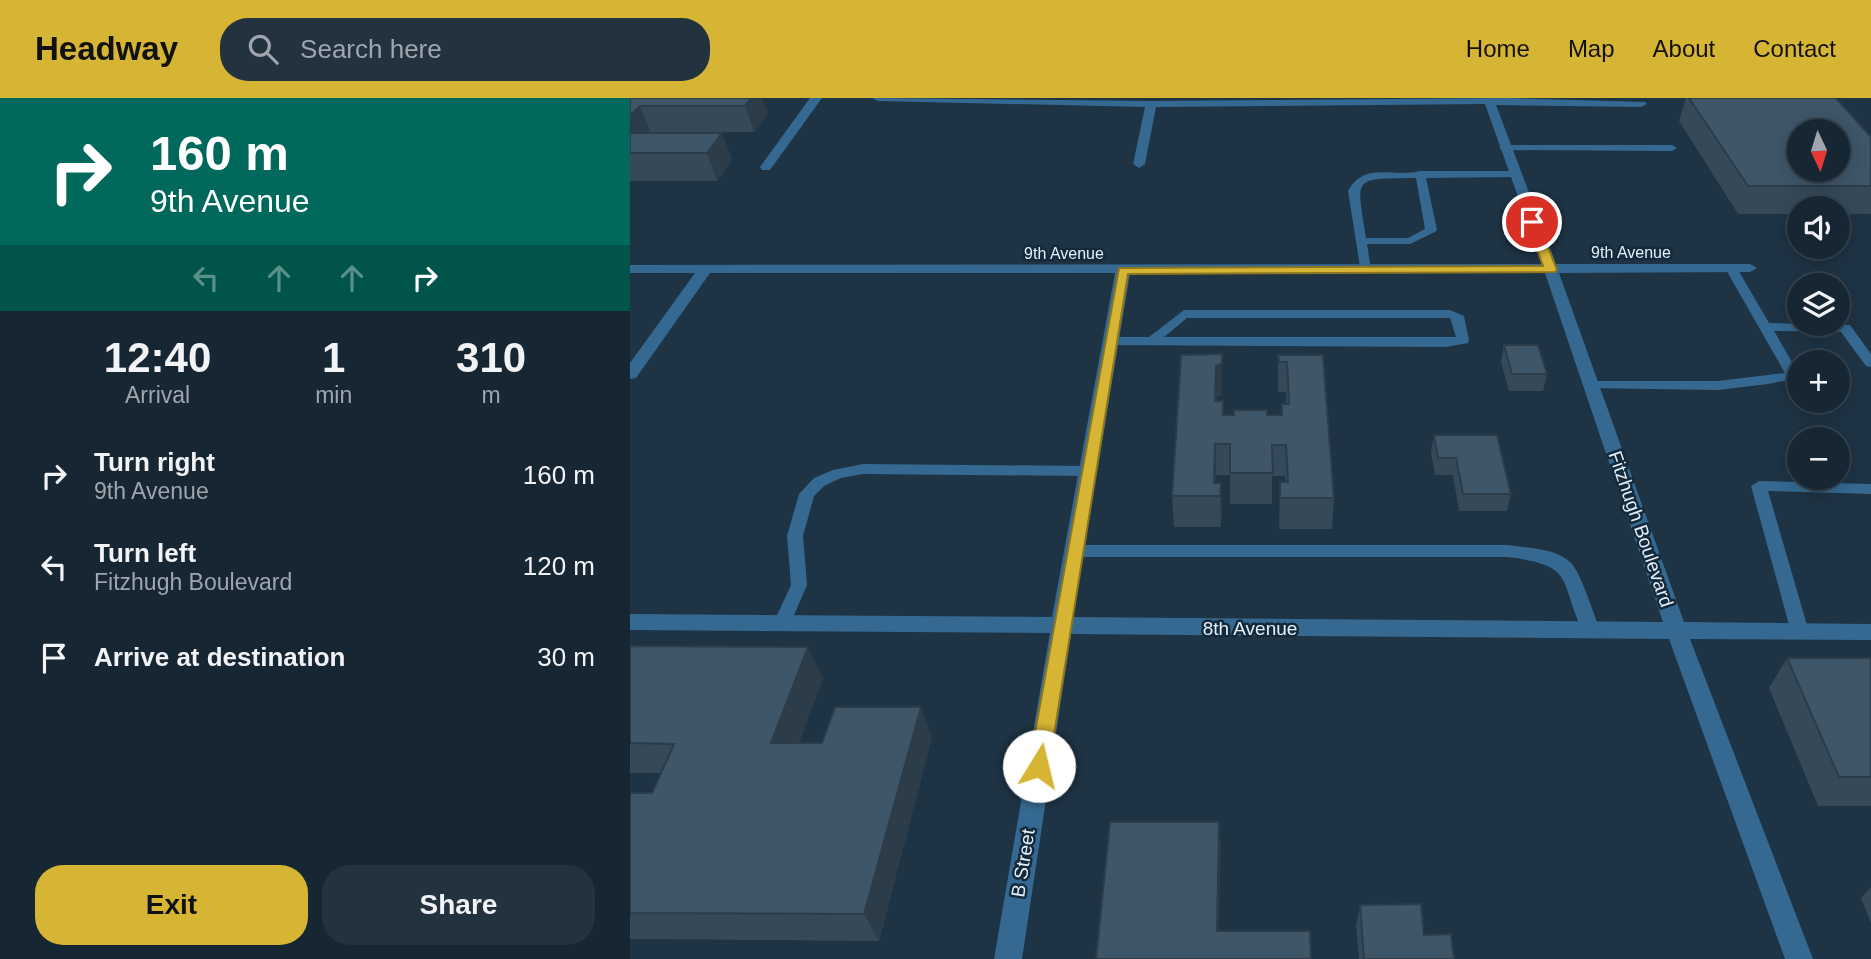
<!DOCTYPE html>
<html lang="en">
<head>
<meta charset="utf-8">
<style>
	body { margin:0; font-family:Arial,sans-serif; background:#23323f; color:#f1f3f6; height:100vh; display:flex; flex-direction:column; font-size:26px; white-space:nowrap }
	* { box-sizing:border-box; margin:0 }
	p { font-size:23px; color:#9ea5ac }
	.icon { flex:none; width:38px; height:38px; fill:none; stroke:currentColor; stroke-width:2; stroke-linecap:round; stroke-linejoin:round }
	.map { position:relative; flex:1; overflow:hidden }
	.panel { display:flex; flex-direction:column; background:#162633; width:630px }
	.panel>* { flex:none }
	.banner { background:#00695c; color:#fff; overflow:hidden }
	.needle { width:46px; rotate:176deg }
	.buttons { position:absolute; left:1157px; top:21px; display:grid; gap:14px }
	.buttons a { display:grid; place-items:center; width:63px; height:63px; border-radius:50%; background:#162633; box-shadow:0 4px 18px #0003,0 0 0 2px #35434e; font-size:35px }
	.pin { position:absolute; display:grid; place-items:center; width:60px; height:60px; color:#fff; margin:-30px; border:4px solid #fff; border-radius:50%; box-shadow:0 2px 7px #0007 }
	.me { position:absolute; width:77px; margin:-38px; rotate:9deg; stroke-linejoin:round; filter:drop-shadow(0 0 5px #0008) }
	.turn { display:flex; align-items:center; gap:24px; height:147px; padding:0 35px; font-size:32px }
	.turn .icon { width:91px; height:91px; stroke-width:2.5 }
	.turn b { display:block; font-size:49px; line-height:60px }
	.lanes { display:flex; align-items:center; height:66px; padding:0 35px; background:#0003; justify-content:center; gap:35px; direction:ltr }
	.lanes .off { opacity:.35 }
	.eta { display:flex; justify-content:space-evenly; align-items:center; height:119px; text-align:center }
	.eta b { font-size:42px; font-weight:600; line-height:49px }
	.action { display:flex; gap:14px; margin-top:auto; padding:14px 35px }
	.action a { flex:1; height:80px; border-radius:28px; background:#d6b534; color:#111; font-size:28px; font-weight:600; line-height:80px; text-align:center }
	.action a+a { background:#23323f; color:#f1f3f6 }
	ul { padding:0; list-style:none }
	li { display:flex; align-items:center; gap:21px; height:91px; padding:0 35px }
	li div { flex:1 }
	li b { display:block; font-size:26px }
	li em { font-style:normal }
	header { display:flex; align-items:center; gap:42px; box-sizing:border-box; height:98px; padding:0 35px; background:#d6b534; color:#111 }
	header strong { font-size:33px }
	nav { display:flex; gap:38px; margin-inline-start:auto; font-size:24px }
	.search { width:490px; height:63px; background:#23323f; display:flex; align-items:center; gap:18px; box-sizing:border-box; padding:0 24px; border-radius:28px; color:#9ea5ac; font-size:26px }
	main { display:flex; flex:1; min-height:0 }
	.map>svg:first-child { display:block }
	.lines { fill:none; stroke-linecap:round; stroke-linejoin:round }
	.service { fill:#356991; fill-rule:evenodd }
	.minor { fill:#356991; fill-rule:evenodd }
	.wall { fill:#364959 }
	.shaded-wall { fill:#2c3c49 }
	.building { fill:#3f5568; stroke:#2c3c49; stroke-width:2; fill-rule:evenodd }
	.route { fill:#d6b534; stroke:#8b7622; stroke-width:2 }
	.labels { text-anchor:middle; dominant-baseline:central; stroke-width:5; stroke-linejoin:round; paint-order:stroke }
	.far-street-label { font-size:16px; fill:#e3f0fc; stroke:#14293a }
	.street-label { font-size:19px; fill:#e3f0fc; stroke:#14293a }
</style>
</head>
<body>
<header>
<strong>Headway</strong>
<div class="search"><svg class="icon" aria-label="search" viewBox="0 0 24 24"><circle cx="10" cy="10" r="6"/><path d="M15 15l6 6"/></svg>Search here</div>
<nav><a>Home</a><a>Map</a><a>About</a><a>Contact</a></nav>
</header>
<main>
<section class="panel">
<div class="banner">
<div class="turn"><svg class="icon" aria-label="right" viewBox="0 0 24 24"><path d="M7 20v-9h11M14 6l5 5-5 5"/></svg><div><b>160 m</b>9th Avenue</div></div>
<div class="lanes"><svg class="icon off" aria-label="left" viewBox="0 0 24 24"><path d="M17 20v-9H6M10 6l-5 5 5 5"/></svg><svg class="icon off" aria-label="ahead" viewBox="0 0 24 24"><path d="M12 20V5M6 11l6-6 6 6"/></svg><svg class="icon off" aria-label="ahead" viewBox="0 0 24 24"><path d="M12 20V5M6 11l6-6 6 6"/></svg><svg class="icon" aria-label="right" viewBox="0 0 24 24"><path d="M7 20v-9h11M14 6l5 5-5 5"/></svg></div>
</div>
<div class="eta">
<div><b>12:40</b><p>Arrival</p></div>
<div><b>1</b><p>min</p></div>
<div><b>310</b><p>m</p></div>
</div>
<ul>
<li><svg class="icon" aria-label="right" viewBox="0 0 24 24"><path d="M7 20v-9h11M14 6l5 5-5 5"/></svg><div><b>Turn right</b><p>9th Avenue</p></div><em>160 m</em></li>
<li><svg class="icon" aria-label="left" viewBox="0 0 24 24"><path d="M17 20v-9H6M10 6l-5 5 5 5"/></svg><div><b>Turn left</b><p>Fitzhugh Boulevard</p></div><em>120 m</em></li>
<li><svg class="icon" aria-label="arrive" viewBox="0 0 24 24"><path d="M6 21V4h12l-3 4 3 4H6"/></svg><div><b>Arrive at destination</b></div><em>30 m</em></li>
</ul>
<div class="action"><a>Exit</a><a>Share</a></div>
</section>
<div class="map">
<svg width="1241" height="861" viewBox="0 0 1241 861">
	<rect width="100%" height="100%" fill="#1e3344"/>
	<g class="lines">
		<path class="service" d="M870 47H1042L1047 50 1042 53 874 52 870 51Z
			M790 73H884L889 76 884 79 796 80 807 132 805 134 780 146H737L741 172 739 175H731L718 93C735 63 762 80 790 73ZM786 80 795 131 778 140H736C726 77 722 81 786 80Z
			M1101 166 1107 170 1139 225 1220 227 1241 256V269L1236 268 1211 234 1144 233 1169 276 1168 280 1138 286 1088 292 956 290 954 287 961 283H1088L1155 275 1095 170Z
			M554 212H820L834 218 839 242 838 245 816 249 481 247 475 243 481 239H519ZM557 220H820L826 239H534Z
			M233 366 458 368 465 373 458 378 233 376 211 380 194 388 184 398 173 438 177 487 158 531H146L143 526 161 487 157 438 169 396 184 380 203 372Z
			M1129 383 1241 386V396L1138 393 1179 534 1176 539H1164L1161 534 1121 388Z
			M444 447H878C897 450 927 450 941 465 951 475 964 517 970 532L967 537H955C927 483 949 468 878 459H444L436 453Z"/>
		<path class="minor" d="M180 0H192L140 72H132L130 69Z
			M242 0 521 3 880 0 1015 4 1017 6 1011 9 866 7 926 166H1120L1127 170 1120 174 929 175 1054 524 1241 526V542L1060 541 1183 861H1155L1039 541 441 536 392 861H364L420 535 0 532V516L422 519 485 175H80L6 280 0 281V265L65 175H0V167L912 166 855 6 526 9 515 66 509 70 503 66 515 9 248 3ZM500 175H915L1033 524 443 519Z"/>
	</g>
	<path class="wall" d="M0 0H132L138 16 124 34 20 35H92L102 62 87 83H0Z
		M1056 0H1206L1241 39V116H1208V110H1169V116H1108L1049 23Z
		M874 247 917 276 913 293H879L871 264Z
		M592 256V297L587 298 586 303 593 317H651L652 306H656V294H648V257H693L704 400 702 431H649L650 384H656L655 378H642V406H600V377H586V385H591V429H544L542 398Z
		M804 337 881 396 877 413H829L823 377H805L801 354Z
		M0 548 193 580 169 645H192L302 639 249 843 0 841V695H22L31 675H0Z
		M1157 560H1241V708H1188L1139 590Z
		M1241 789V825L1231 800Z
		M730 807 794 837 824 861H729L726 828Z"/>
	<path class="shaded-wall" d="M121 0H132L138 16 124 34 115 8Z
		M10 8 21 34 2 55H0V18Z
		M92 35 102 62 87 83 77 55Z
		M592 256V297L587 298 586 334 585 303 586 268Z
		M585 346 586 377V398L584 385Z
		M591 385 592 416 591 429 590 398Z
		M178 549 193 580 158 674 141 645Z
		M291 609 302 639 249 843 234 816Z
		M589 724 591 752 588 859 587 833Z"/>
	<path class="building" d="M0 0H121L115 8H10L0 18Z
		M1059 0H1206L1241 39V88H1118ZM1169 33H1208V72H1169Z
		M0 35H92L77 55H0Z
		M874 247H908L917 276H882Z
		M592 256V266L586 268 585 303H593V317H604V312H637V317H652V306H659L657 264H649L648 257H693L704 400H650V384H658L656 347H642L643 375H600V346H585L584 385H591L590 398H542L551 257Z
		M804 337H867L881 396H833L826 360H808Z
		M0 548 178 549 141 645H192L205 609H291L234 816 0 815V695H22L44 646 0 645Z
		M1157 560H1241V679H1209Z
		M480 724H589L587 833H680L681 861H466Z
		M791 806 794 837 821 836 824 861H734L730 807Z"/>
	<path class="route" d="M898 121 908 124 927 172 925 174 498 176 419 668 416 674 409 676 402 674 399 668 489 170 913 168 897 124Z"/>
	<g class="labels">
		<g class="far-street-label">
			<text x="1001" y="154">9th Avenue</text>
			<text x="434" y="155">9th Avenue</text>
		</g>
		<g class="street-label">
			<text transform="translate(1011 431) rotate(71)">Fitzhugh Boulevard</text>
			<text x="620" y="530">8th Avenue</text>
			<text transform="translate(393 765) rotate(-81)">B Street</text>
		</g>
	</g>
</svg>
<div class="buttons">
<a><svg class="needle" viewBox="-14 -14 28 28"><path d="M0-13l5 13h-10z" fill="#e53935"/><path d="M0 13l5-13h-10z" fill="#9ea5ac"/></svg></a>
<a><svg class="icon" aria-label="sound" viewBox="0 0 24 24"><path d="M4 9h4l5-4v14l-5-4H4zM17 9q2 3 0 6"/></svg></a>
<a><svg class="icon" aria-label="layers" viewBox="0 0 24 24"><path d="M12 4l9 5-9 5-9-5zM3 14l9 5 9-5"/></svg></a>
<a>+</a>
<a>−</a>
</div>
<div class="pin" style="left:902px;top:124px;background:#d93025"><svg class="icon" aria-label="arrive" viewBox="0 0 24 24"><path d="M6 21V4h12l-3 4 3 4H6"/></svg></div>
<svg class="me" style="left:409px;top:668px" viewBox="-20 -20 40 40"><circle r="19" fill="#fff"/><path d="M0-13L10 11 0 6-10 11z" fill="#d6b534"/></svg>
</div>
</main>
</body>
</html>
